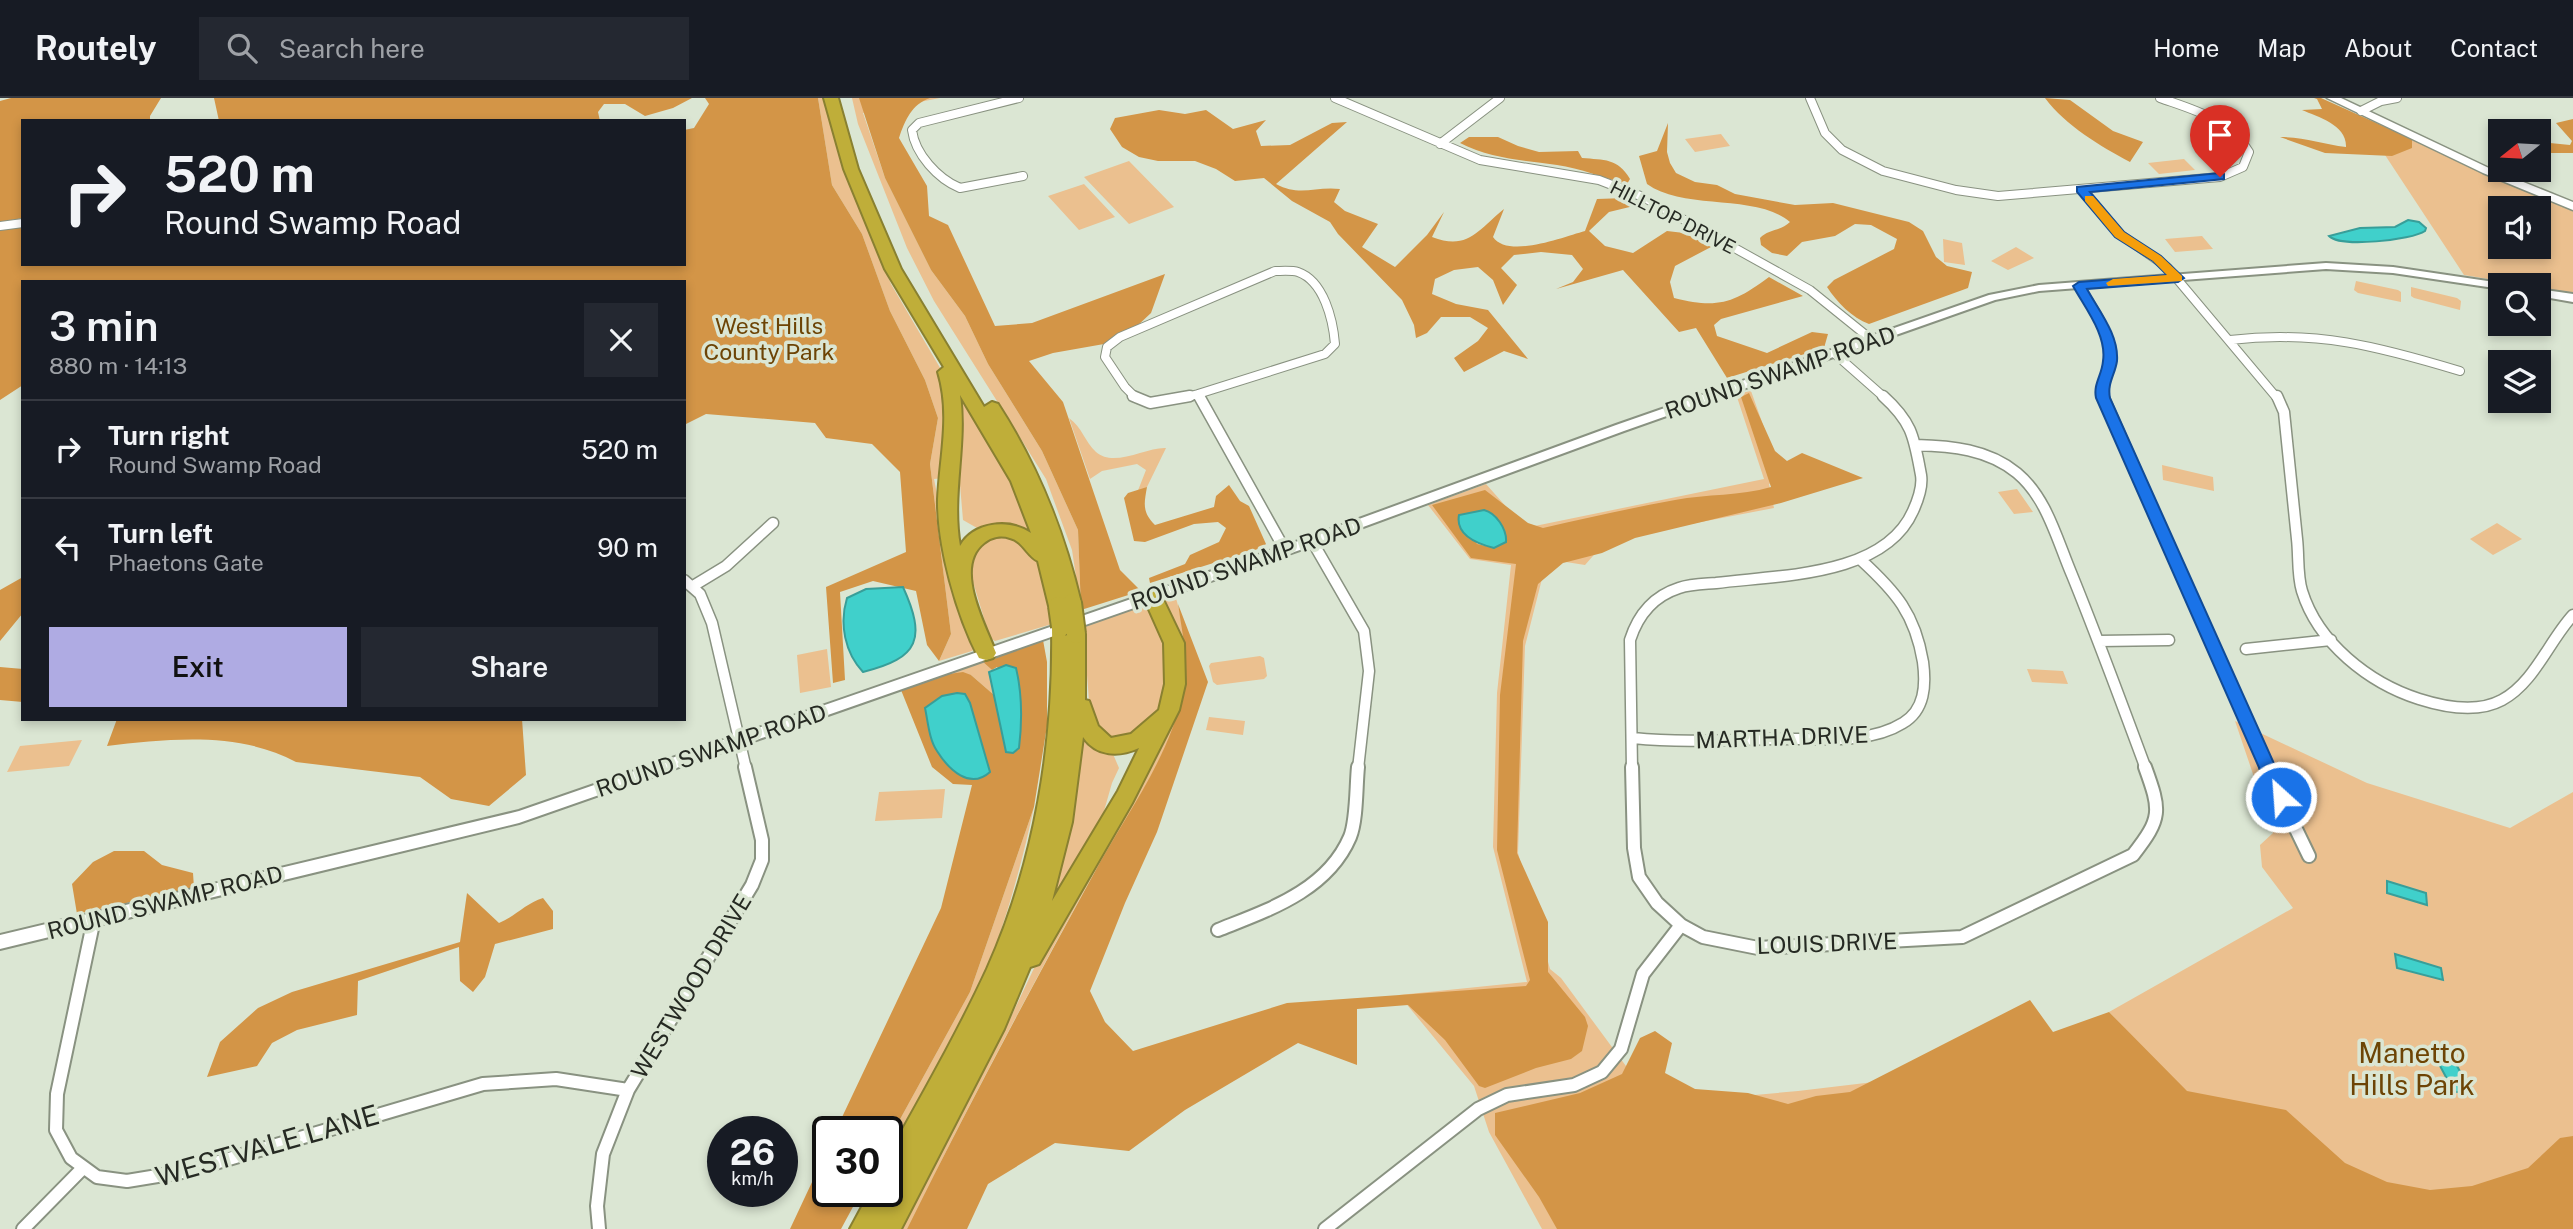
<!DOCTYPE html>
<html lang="en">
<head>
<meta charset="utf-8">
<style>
	body { margin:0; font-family:"Public Sans",sans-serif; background:#242831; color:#f1f3f6; height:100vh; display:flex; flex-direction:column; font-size:26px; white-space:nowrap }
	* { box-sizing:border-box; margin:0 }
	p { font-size:23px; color:#9ea1a6 }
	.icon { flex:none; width:38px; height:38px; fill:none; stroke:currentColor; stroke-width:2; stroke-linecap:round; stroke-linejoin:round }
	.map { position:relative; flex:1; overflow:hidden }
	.drawer { position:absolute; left:21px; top:182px; width:665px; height:441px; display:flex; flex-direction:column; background:#171b24; border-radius:0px; box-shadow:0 4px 10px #0003 }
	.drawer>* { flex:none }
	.guide { position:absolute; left:21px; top:21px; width:665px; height:147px; border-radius:0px; box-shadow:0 4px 10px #0003; background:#171b24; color:#f1f3f6; overflow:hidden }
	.needle { width:46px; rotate:252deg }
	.buttons { position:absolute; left:2488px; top:21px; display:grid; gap:14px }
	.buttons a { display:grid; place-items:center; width:63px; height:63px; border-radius:0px; background:#171b24; box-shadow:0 4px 10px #0003; font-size:35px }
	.speed { position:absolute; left:707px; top:1018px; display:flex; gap:14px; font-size:35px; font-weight:700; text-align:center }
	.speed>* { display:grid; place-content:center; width:91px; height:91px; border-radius:50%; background:#171b24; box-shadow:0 4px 10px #0003; line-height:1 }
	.speed small { font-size:18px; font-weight:400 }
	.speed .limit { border:4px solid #111; border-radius:10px; background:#fff; color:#111 }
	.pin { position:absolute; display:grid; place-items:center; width:60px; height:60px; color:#fff; margin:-72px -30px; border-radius:50% 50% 50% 0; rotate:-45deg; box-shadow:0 0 7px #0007 }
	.pin .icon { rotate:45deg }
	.me { position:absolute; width:77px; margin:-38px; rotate:334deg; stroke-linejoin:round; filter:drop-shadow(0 0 5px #0008) }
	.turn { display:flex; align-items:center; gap:24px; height:147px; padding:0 28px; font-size:32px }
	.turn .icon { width:91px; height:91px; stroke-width:2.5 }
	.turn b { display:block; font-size:49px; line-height:60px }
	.round { display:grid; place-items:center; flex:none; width:74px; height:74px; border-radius:0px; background:#242831 }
	.summary { display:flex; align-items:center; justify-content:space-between; height:119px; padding:0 28px }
	h1 { font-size:42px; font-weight:600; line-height:52px }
	.primary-button { display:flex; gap:14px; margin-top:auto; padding:14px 28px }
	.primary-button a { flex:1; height:80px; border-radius:0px; background:#afabe3; color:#111; font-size:28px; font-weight:600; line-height:80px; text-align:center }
	.primary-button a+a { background:#242831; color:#f1f3f6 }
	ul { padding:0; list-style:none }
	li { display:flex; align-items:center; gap:21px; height:98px; padding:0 28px; border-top:2px solid #363941 }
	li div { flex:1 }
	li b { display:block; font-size:26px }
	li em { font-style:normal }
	header { display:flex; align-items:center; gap:42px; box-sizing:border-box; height:98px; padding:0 35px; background:#171b24; border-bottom:2px solid #363941 }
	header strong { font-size:33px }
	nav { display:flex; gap:38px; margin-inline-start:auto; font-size:24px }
	.search { width:490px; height:63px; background:#242831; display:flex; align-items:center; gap:18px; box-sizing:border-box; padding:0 24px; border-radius:0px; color:#9ea1a6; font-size:26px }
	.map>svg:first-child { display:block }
	.green { fill:#ebc08f; fill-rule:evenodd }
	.forest { fill:#d39547; fill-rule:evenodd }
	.water { fill:#40d0cb; stroke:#389e99; stroke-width:2 }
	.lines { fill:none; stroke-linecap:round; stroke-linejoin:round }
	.minor-far2-casing { stroke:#899281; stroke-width:10 }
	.minor-far1-casing { stroke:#899281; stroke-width:13 }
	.minor-casing { stroke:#899281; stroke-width:16 }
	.tertiary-casing { stroke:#899281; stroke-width:4 }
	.secondary-casing { stroke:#899281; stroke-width:3 }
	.motorway-casing { stroke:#898031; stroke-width:4 }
	.minor-far2 { stroke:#fff; stroke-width:8 }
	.minor-far1 { stroke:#fff; stroke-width:10 }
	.minor { stroke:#fff; stroke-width:12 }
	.tertiary { fill:#fff; fill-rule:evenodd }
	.secondary { fill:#fff; fill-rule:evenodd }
	.motorway { fill:#bfae39; fill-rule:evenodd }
	.motorway-bridge-casing { stroke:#898031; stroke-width:22; stroke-linecap:butt }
	.motorway-bridge { stroke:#bfae39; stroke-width:18 }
	.route { fill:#1a73e8; stroke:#114b97; stroke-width:2 }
	.slow { fill:#f59e0b }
	.labels { text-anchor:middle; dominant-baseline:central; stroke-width:7; stroke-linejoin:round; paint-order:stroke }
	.far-street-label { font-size:19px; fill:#262a23; stroke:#dbe6d3 }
	.park-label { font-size:23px; fill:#6d4405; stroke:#dbe6d3 }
	.street-label { font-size:23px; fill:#262a23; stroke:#dbe6d3 }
	.near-park-label { font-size:28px; fill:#6d4405; stroke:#dbe6d3 }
	.near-street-label { font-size:28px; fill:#262a23; stroke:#dbe6d3 }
</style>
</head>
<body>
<header>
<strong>Routely</strong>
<div class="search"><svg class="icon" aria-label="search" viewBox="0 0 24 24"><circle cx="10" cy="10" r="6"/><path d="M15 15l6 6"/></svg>Search here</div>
<nav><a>Home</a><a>Map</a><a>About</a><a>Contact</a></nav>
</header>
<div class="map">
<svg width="2573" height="1131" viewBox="0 0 2573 1131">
	<rect width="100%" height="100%" fill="#dbe6d3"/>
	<path class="green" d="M818 0H827L866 122 891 186 946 280 944 380 934 381 955 487 975 550 972 553 939 563 951 536 930 366 938 320 925 282 890 213 862 136 832 87Z
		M852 0H940L863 15 885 80 931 172 965 218 988 266 1042 353 1078 432 1081 512 1072 452 1046 381 934 203 907 150 858 26Z
		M1721 36 1730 48 1695 54 1685 41Z
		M2412 41 2573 110V196L2539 190V187H2524L2464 177 2385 57ZM2501 110H2539V149H2501Z
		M2184 61 2195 72 2159 76 2148 65Z
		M1129 63 1174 109 1129 126 1084 79Z
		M1084 86 1115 119 1079 132 1048 98Z
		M2202 138 2213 151 2175 154 2165 141Z
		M1943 141 1962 145 1965 167 1944 164Z
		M2016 149 2034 160 2008 172 1991 163Z
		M2356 183 2398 192 2401 194V204L2358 195 2354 192Z
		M2411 189 2457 200 2461 203 2460 212 2414 200 2411 198Z
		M1751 293 1773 355 1798 372 1769 386 1774 410 1607 442 1585 467 1547 461 1525 548 1518 755 1550 871 1561 880 1654 1006 1798 993 2145 952 2109 914 2293 810 2262 769 2260 747 2273 735 2235 623 2367 685 2510 730 2573 694V1131H1542L1489 1034 1474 988 1399 897 1527 884 1493 749 1497 595 1511 467 1470 461 1428 407 1486 386 1525 430 1764 381 1736 296Z
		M960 297 1010 374 1034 435 977 430 963 422 958 363Z
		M1069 320C1082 329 1085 344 1096 354 1114 370 1146 349 1166 350L1147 389 1137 395 1146 372 1137 366 1102 373 1090 381Z
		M2162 367 2213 379 2214 393 2163 382Z
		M2017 391 2033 414 2014 416 1998 394Z
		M2497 425 2522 441 2493 457 2470 441Z
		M1002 434 1033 454 1049 495 1052 526 995 543 990 540 966 461 970 449Z
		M1175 497C1184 525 1188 563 1184 592 1175 658 1127 716 1095 773 1030 891 967 1010 907 1131H898L1010 921 1036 866 1169 621 1163 502Z
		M1138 508 1150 510C1156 525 1164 540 1168 556 1177 603 1142 671 1091 628L1083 526Z
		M827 551 831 589 800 595 797 557Z
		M1260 558 1264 560 1267 578 1264 581 1217 587 1213 584 1209 568 1211 565Z
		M983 564 992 572 989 574 994 597 971 577H942Z
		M2027 571 2063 573 2068 586 2032 584Z
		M1209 619 1245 623 1243 637 1206 632Z
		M1082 632 1113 656 1119 670 1112 685 1096 741 1047 814C1063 754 1077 694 1082 632Z
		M82 642 69 668 7 674 20 648Z
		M945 691 942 720 875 723 879 694Z
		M1034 709C1018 784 996 858 963 927 941 975 913 1021 887 1068V1045L970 894Z"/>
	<path class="forest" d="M11 0H161L150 18V23H23V120L0 124V3Z
		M214 0H692L673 10 645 18 625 6H604L598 14 600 23H219Z
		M705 0H818L832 87 862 136 890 213 925 282 938 320 930 366 951 536 939 563 927 547 916 493 873 483 840 494 845 582 833 585 826 489 906 454 900 374 872 346 826 340 815 325 706 316 684 327V184H23V287L0 302V132L23 128V166H684V32L694 30 709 6Z
		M859 0H930C912 6 905 22 899 40L927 88 929 118 948 127 995 228 1032 225 1165 176 1151 215 1121 243 1053 255 1029 263 1063 304 1120 472 1141 493 1081 512 1078 432 1042 353 988 266 965 218 931 172 885 80Z
		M2045 0 2070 2 2113 33 2143 44 2130 64C2100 48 2066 28 2045 0Z
		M2314 0H2321L2412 41V50L2392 58 2325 55 2280 39C2303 39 2323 46 2346 49 2347 27 2318 19 2302 12L2322 11 2317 1Z
		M1159 12 1185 16 1206 12 1233 31 1266 22 1256 33 1261 48 1290 47 1332 25 1347 24 1276 86C1300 99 1315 88 1340 91L1334 104 1345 113 1378 126 1362 149 1395 169 1427 137 1444 114 1432 139C1468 153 1478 132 1504 111L1493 139C1508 161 1563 139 1585 133L1597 101 1626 100 1638 107 1609 114 1589 133 1605 148 1633 155 1667 133 1684 135 1711 149 1675 168 1670 184 1674 200C1718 211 1734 205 1769 179L1803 198 1721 221 1714 227 1717 238 1767 255 1812 234 1828 236 1824 250 1727 280 1696 230 1679 234 1623 172 1556 191 1573 184 1583 171 1572 157 1541 154 1514 157 1501 170 1517 187 1503 207 1493 182 1478 169 1454 172 1435 181 1432 196 1456 206 1488 212 1528 261 1504 253 1464 274 1454 260 1478 243 1488 230 1470 219H1441L1427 235 1416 240 1414 227 1402 202 1338 136 1330 124 1292 103 1264 80 1235 83 1216 71 1195 63H1158L1139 59 1122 49 1110 31 1115 20Z
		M2573 21V55H2539V44L2570 47 2572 43 2556 25Z
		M1668 25 1667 54 1670 65 1676 75 1695 84 1717 87 1735 96 1795 107 1833 105 1909 124 1923 133 1936 159 1947 168 1972 174 1968 190 1869 226C1852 220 1837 204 1827 189L1834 182 1894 151 1897 141 1871 127 1855 126 1835 138 1802 144 1787 158 1772 155 1761 147 1760 140C1768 131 1781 133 1790 124 1756 95 1684 113 1647 86L1639 58 1657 53Z
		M1469 39H1498L1518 48 1539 54 1578 53 1582 60C1604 62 1618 60 1630 81L1627 86C1604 80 1580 70 1557 67 1523 62 1491 61 1460 45Z
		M1749 295 1775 353 1787 363 1802 355 1863 380 1781 405 1635 440 1602 455 1563 465 1538 486 1523 543 1517 755 1548 824V874L1585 919 1588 928 1582 953 1571 961 1536 970 1485 990 1479 988 1445 942 1408 907 1357 911V967L1298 945 1185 1012 1129 1053 1055 1045 988 1086 967 1131H907C966 1012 1028 896 1092 779 1124 719 1168 663 1183 595 1190 567 1182 534 1178 506L1208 584 1157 734 1125 805 1090 893 1105 924 1133 953 1287 905 1526 888 1530 882 1497 752 1500 597 1516 466 1471 460 1432 407 1485 392 1528 425 1543 430C1587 420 1631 410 1675 402 1707 396 1740 398 1771 389L1741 299ZM1475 414 1506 444 1494 450 1477 446 1459 417Z
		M1229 387 1240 403 1249 408 1266 446 1261 450 1150 485 1149 480 1185 466 1190 457 1219 444 1226 430 1218 424 1194 426 1145 444 1134 443 1124 400 1128 395 1147 389C1144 406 1142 414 1155 427L1214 409 1216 398Z
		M23 479V515L0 543V492Z
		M1043 542 1047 564V628L1034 709 970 894 887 1045V1034H835L941 810 972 687 953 686 932 669 901 592 942 577 963 574 971 577 994 597 1006 653 1021 631 1020 596 997 569 992 572 983 564ZM942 598 977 628 990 674 925 610Z
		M0 569 23 571V604L0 602Z
		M117 621H522L526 677 489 708 451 701 420 679 296 664C239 633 168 641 107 648Z
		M114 753H144L162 767 193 775 194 790 77 816 72 786 93 764Z
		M467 795 499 825C516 818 526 805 543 800L553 813V831L495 846 485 879 473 894 460 883 459 849 358 883 357 917 297 932 272 945 257 968 207 979 220 944 258 910 292 894 460 844Z
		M2030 902 2053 934 2109 914 2187 993 2286 1012 2345 1065 2387 1084 2430 1092 2472 1088 2528 1070 2560 1040 2573 1038V1131H1557L1539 1099 1495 1037V1015L1580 995 1622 976 1640 940 1655 933 1672 945 1665 975 1695 991 1748 995 1788 1006 1816 998 1850 994Z
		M828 1050V1094H861L841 1131H790Z"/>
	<path class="water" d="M2408 122 2419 124 2426 130 2425 133C2412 142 2340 150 2329 138L2360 130 2395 129Z
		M1484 412C1496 415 1507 431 1506 444L1494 450C1478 446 1455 438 1459 417Z
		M903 489C926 540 920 560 863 574 845 555 839 526 847 500L866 491Z
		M1006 567 1016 570C1022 595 1022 625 1019 650L1013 655 1006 654 989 574Z
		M957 595 965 596 970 605 990 674C970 692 949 672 937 653 929 641 928 624 925 610L942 598Z
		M2387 783 2426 795 2427 807 2387 795Z
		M2395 856 2441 870 2443 882 2397 870Z
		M2439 966H2456L2471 994H2454Z"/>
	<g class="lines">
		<g class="minor-far2-casing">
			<path id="minor-far2" d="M1019 0 919 25 912 32C915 56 938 81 960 90L1023 78
				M1335 0 1480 62 1599 82 1643 99 1810 192 1872 242
				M1810 0 1825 35 1842 52 1883 73 1956 92 1998 98 2220 79 2243 69 2249 54C2230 21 2194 12 2160 0
				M2361 13 2381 3 2397 0
				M1440 46 1500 0
				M2082 91 2120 136 2167 169 2277 300
				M0 128 23 125
				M2079 188C2093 210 2113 235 2110 263 2109 276 2101 286 2103 300
				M2230 242C2317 232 2377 248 2460 273
				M1834 255 1885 300
				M1198 296 1200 300
				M1136 300 1125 289 1105 259 1107 249 1120 239 1275 173C1281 173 1292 172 1298 174 1324 183 1333 222 1335 246L1325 256 1198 296
				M1183 300 1198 296"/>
		</g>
		<g class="minor-far1-casing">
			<path id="minor-far1" d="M1133 298 1150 305 1190 298
				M1199 298 1285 452
				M2103 298 2267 671
				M2277 298 2284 314C2288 356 2293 398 2297 441 2299 458 2297 477 2302 493 2318 545 2369 585 2419 601 2444 609 2478 615 2502 602 2534 585 2549 543 2573 517
				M1916 347C1951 348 1988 351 2017 375 2047 400 2057 442 2072 477 2098 541 2122 606 2146 671
				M1312 443 1364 533 1369 573 1358 671
				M684 482 700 496 712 525 746 671
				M693 488 726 468 773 425
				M2099 543 2169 542
				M2246 551 2331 542
				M1633 640C1681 645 1729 642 1777 641 1816 640 1868 647 1903 625 1925 612 1926 587 1923 564 1915 516 1896 494 1861 462
				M1632 671 1630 542C1638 517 1654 498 1679 490 1691 486 1705 486 1716 485 1778 477 1884 479 1913 413 1918 402 1923 389 1921 377 1914 340 1913 325 1883 298"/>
		</g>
		<g class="minor-casing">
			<path id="minor" d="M1632 669 1634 750 1639 779 1657 805 1681 827 1703 839 1758 850 1962 839 2133 757C2162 720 2161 713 2145 669
				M2266 669 2309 758
				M94 821 57 996 56 1032 71 1060 97 1079 127 1083 188 1073 483 986 556 981 628 992
				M1218 832C1268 812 1327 793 1350 739 1357 722 1356 688 1358 669
				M23 1131 82 1071
				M599 1131 597 1108 603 1056 628 992 752 787 762 762V742L745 669
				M1325 1131 1478 1011 1507 997 1574 987 1602 974 1621 951 1643 876 1681 827"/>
		</g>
		<g class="tertiary-casing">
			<path id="tertiary" d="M2326 165 2393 169 2501 185 2506 187H2501V191L2393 175 2326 171 2039 193 1995 202 1624 333 1317 446 519 725 0 851V837L519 713 1307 440 1616 327 1989 197 2039 187Z
				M2539 191 2573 196V204L2539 198Z"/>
		</g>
		<g class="secondary-casing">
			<path id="secondary" d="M2327 0H2341L2491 71 2573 104V112L2483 75Z"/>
		</g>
		<g class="motorway-casing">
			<path id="motorway" d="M824 0H838L858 71 901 171 984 309 992 304 998 306C1038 368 1064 433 1081 505L1079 510H1066L1058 515 1051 513 1049 508 1038 463C1027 458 1023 443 1010 440 1001 437 991 439 984 445 953 469 985 526 996 555L993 560 986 562 979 560C957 518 937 448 938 401 940 357 951 317 938 274L944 269 885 171 844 71ZM960 297 1011 383 1031 435C1009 420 973 424 960 448 951 397 967 347 960 297Z
				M1152 491 1159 493 1184 545 1185 586 1179 612 1132 705 1039 866 1030 869 1004 931 901 1131H850L870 1094H887V1060C921 998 957 936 987 871 1035 764 1054 645 1052 529L1054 524 1061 522 1068 524 1070 530 1083 531 1085 536V602L1089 603 1098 628 1111 640 1131 636 1159 612 1165 586 1164 545 1143 498 1145 493ZM1083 639C1097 659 1119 659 1139 650L1118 693 1052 803 1072 724Z"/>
		</g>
		<use href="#minor-far2" class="minor-far2"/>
		<use href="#minor-far1" class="minor-far1"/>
		<use href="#minor" class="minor"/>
		<use href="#tertiary" class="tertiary"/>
		<use href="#secondary" class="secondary"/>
		<use href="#motorway" class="motorway"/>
		<g class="motorway-bridge-casing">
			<path id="motorway-bridge" d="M1072 505 1076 536
				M1058 508 1061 529"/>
		</g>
		<use href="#motorway-bridge" class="motorway-bridge"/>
	</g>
	<path class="route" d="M2220 75 2224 76V81L2090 94 2124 134 2161 158 2184 180 2178 184 2087 191C2099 213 2119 237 2117 263 2115 277 2107 285 2110 300L2289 699 2287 704 2281 706 2275 704 2272 699 2096 300C2093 286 2102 277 2103 263 2107 237 2085 210 2073 188L2079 184 2167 177 2153 163 2115 139 2077 94V89Z"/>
	<path class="slow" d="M2085 98H2093L2124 134 2161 158 2182 178V183L2108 188 2106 185 2113 181 2167 177 2153 163 2115 139 2085 103Z"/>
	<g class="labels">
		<g class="far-street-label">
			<text transform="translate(1673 119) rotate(27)">HILLTOP DRIVE</text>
		</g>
		<g class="park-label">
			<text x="769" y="227">West Hills<tspan x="769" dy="26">County Park</tspan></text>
		</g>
		<g class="street-label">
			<text transform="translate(1780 274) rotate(-19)">ROUND SWAMP ROAD</text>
			<text transform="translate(1246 465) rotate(-19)">ROUND SWAMP ROAD</text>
			<text transform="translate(1782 639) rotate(-2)">MARTHA DRIVE</text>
			<text transform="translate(711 652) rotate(-19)">ROUND SWAMP ROAD</text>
			<text transform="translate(165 804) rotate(-14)">ROUND SWAMP ROAD</text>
			<text transform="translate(1827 845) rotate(-2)">LOUIS DRIVE</text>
			<text transform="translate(691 888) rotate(-59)">WESTWOOD DRIVE</text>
		</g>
		<g class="near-park-label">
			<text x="2412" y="954">Manetto<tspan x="2412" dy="32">Hills Park</tspan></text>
		</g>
		<g class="near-street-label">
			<text transform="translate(267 1047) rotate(-16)">WESTVALE LANE</text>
		</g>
	</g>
</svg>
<div class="buttons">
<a><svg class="needle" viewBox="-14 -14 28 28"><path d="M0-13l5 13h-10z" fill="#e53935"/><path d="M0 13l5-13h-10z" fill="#9ea1a6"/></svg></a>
<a><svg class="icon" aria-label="sound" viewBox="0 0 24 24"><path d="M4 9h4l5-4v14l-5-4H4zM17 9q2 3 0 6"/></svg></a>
<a><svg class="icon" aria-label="search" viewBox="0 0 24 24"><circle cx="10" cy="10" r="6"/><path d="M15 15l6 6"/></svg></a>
<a><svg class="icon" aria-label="layers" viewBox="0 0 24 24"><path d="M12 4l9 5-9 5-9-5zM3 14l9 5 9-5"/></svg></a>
</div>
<div class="speed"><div>26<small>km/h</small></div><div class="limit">30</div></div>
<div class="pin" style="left:2220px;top:79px;background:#d93025"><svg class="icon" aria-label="arrive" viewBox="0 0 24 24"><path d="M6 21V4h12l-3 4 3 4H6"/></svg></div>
<svg class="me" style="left:2281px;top:699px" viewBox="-20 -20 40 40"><circle r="17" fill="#1a73e8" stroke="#fff" stroke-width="3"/><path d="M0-11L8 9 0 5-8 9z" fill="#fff"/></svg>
<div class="guide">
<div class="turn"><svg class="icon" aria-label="right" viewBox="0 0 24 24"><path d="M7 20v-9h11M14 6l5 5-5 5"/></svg><div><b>520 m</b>Round Swamp Road</div></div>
</div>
<section class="drawer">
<div class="summary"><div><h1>3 min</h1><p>880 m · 14:13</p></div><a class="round"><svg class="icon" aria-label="close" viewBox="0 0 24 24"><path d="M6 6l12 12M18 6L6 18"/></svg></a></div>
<ul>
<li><svg class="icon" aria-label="right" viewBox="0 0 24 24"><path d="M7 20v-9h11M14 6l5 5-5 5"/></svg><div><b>Turn right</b><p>Round Swamp Road</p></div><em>520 m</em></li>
<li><svg class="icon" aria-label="left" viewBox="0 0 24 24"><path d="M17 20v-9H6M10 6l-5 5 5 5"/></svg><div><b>Turn left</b><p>Phaetons Gate</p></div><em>90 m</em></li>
</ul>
<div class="primary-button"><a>Exit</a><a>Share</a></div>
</section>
</div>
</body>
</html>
